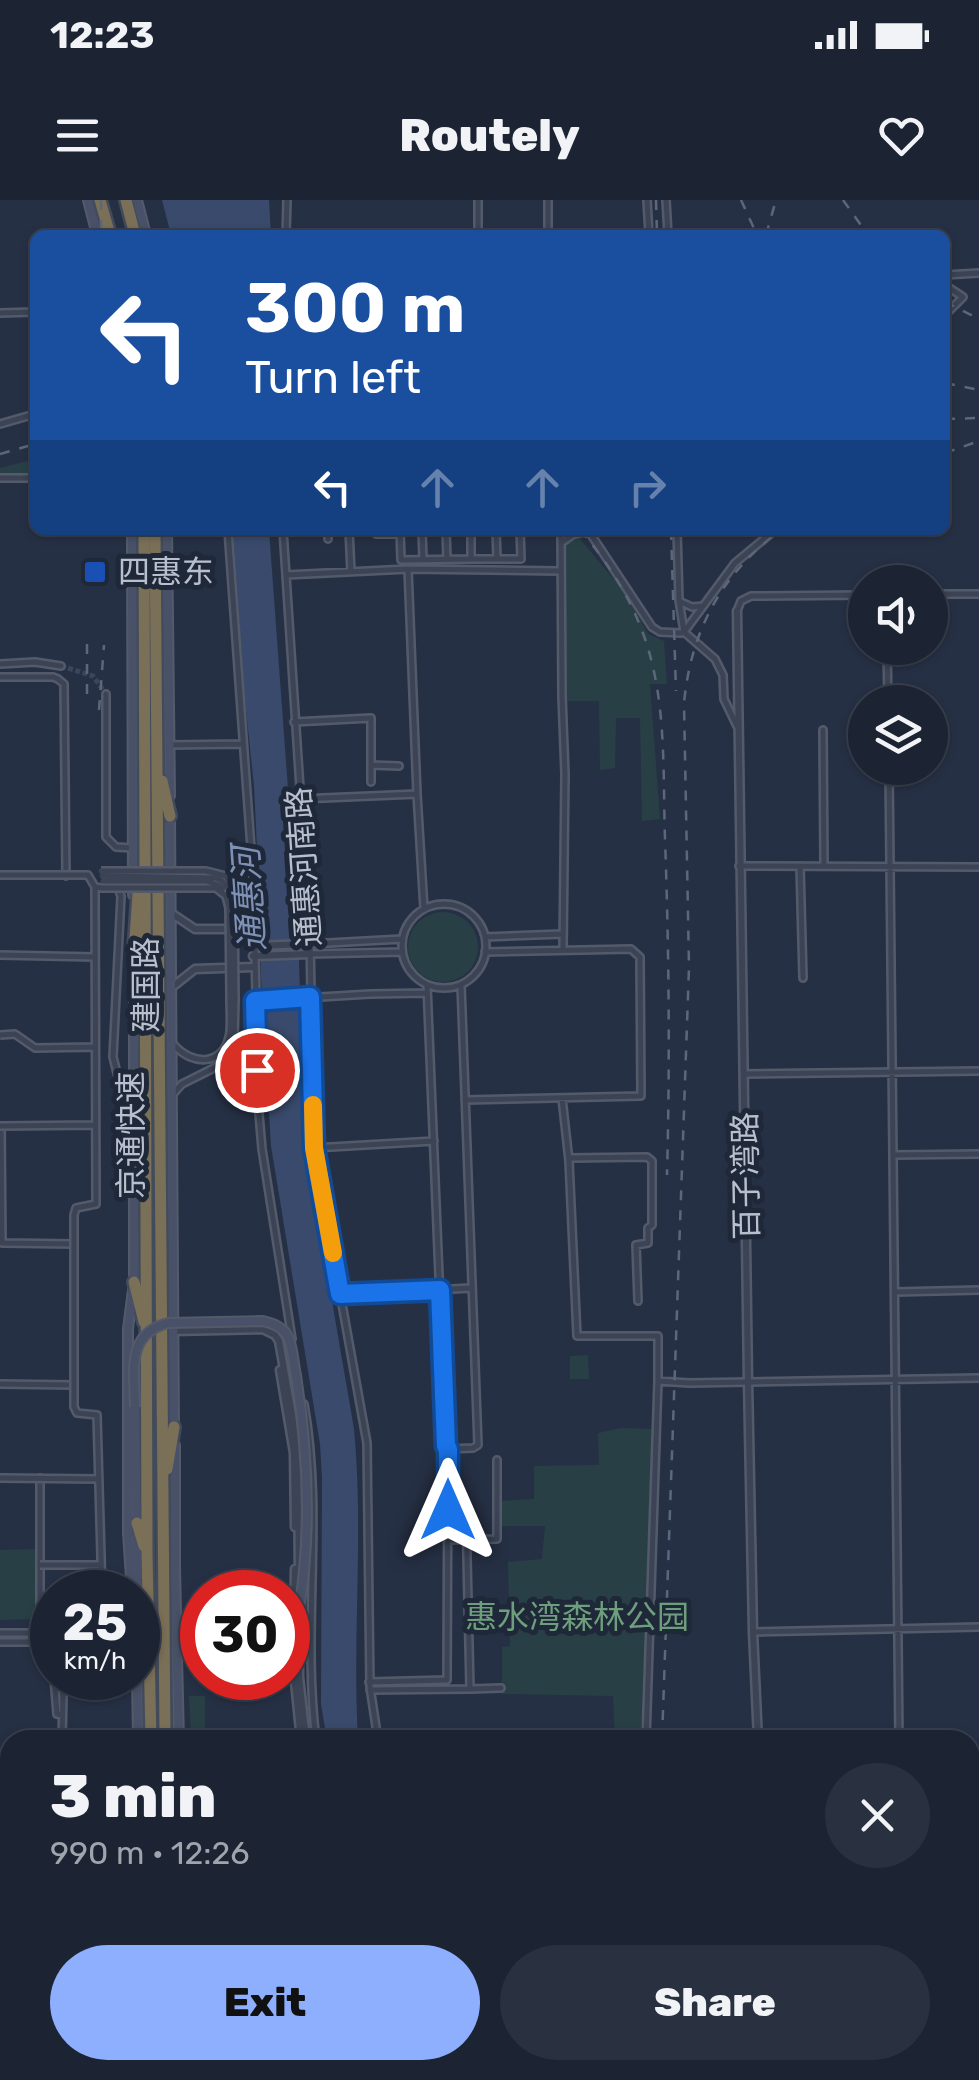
<!DOCTYPE html>
<html lang="en">
<head>
<meta charset="utf-8">
<style>
	body { margin:0; font-family:Rubik,"Noto Sans SC",sans-serif; background:#29303f; color:#f1f3f6; height:100vh; display:flex; flex-direction:column; font-size:38px; white-space:nowrap }
	* { box-sizing:border-box; margin:0 }
	p { font-size:32px; color:#a0a4ac }
	.icon { flex:none; width:55px; height:55px; fill:none; stroke:currentColor; stroke-width:2; stroke-linecap:round; stroke-linejoin:round }
	.map { position:relative; flex:1; overflow:hidden }
	.sheet { position:absolute; left:0px; top:1530px; width:980px; height:350px; display:flex; flex-direction:column; background:#1c2433; border-radius:30px 30px 0 0; box-shadow:0 2px 8px #0004,0 0 0 2px #3a414e }
	.sheet>* { flex:none }
	.guide { position:absolute; left:30px; top:30px; width:920px; height:305px; border-radius:15px; box-shadow:0 2px 8px #0004,0 0 0 2px #3a414e; background:#1a4fa0; color:#fff; overflow:hidden }
	.fabs { position:absolute; left:848px; top:365px; display:grid; gap:20px }
	.fabs a { display:grid; place-items:center; width:100px; height:100px; border-radius:50%; background:#1c2433; box-shadow:0 2px 8px #0004,0 0 0 2px #3a414e; font-size:50px }
	.speed { position:absolute; left:30px; top:1370px; display:flex; gap:20px; font-size:50px; font-weight:700; text-align:center }
	.speed>* { display:grid; place-content:center; width:130px; height:130px; border-radius:50%; background:#1c2433; box-shadow:0 2px 8px #0004,0 0 0 2px #3a414e; line-height:1 }
	.speed small { font-size:25px; font-weight:400 }
	.speed .limit { border:15px solid #d22; background:#fff; color:#111 }
	.pin { position:absolute; display:grid; place-items:center; width:85px; height:85px; color:#fff; margin:-42px; border:5px solid #fff; border-radius:50%; box-shadow:0 2px 10px #0007 }
	.me { position:absolute; width:110px; margin:-55px; rotate:0deg; stroke-linejoin:round; filter:drop-shadow(0 0 8px #0008) }
	.turn { display:flex; align-items:center; gap:35px; height:210px; padding:0 50px; font-size:45px }
	.turn .icon { width:130px; height:130px; stroke-width:2.5 }
	.turn b { display:block; font-size:70px; line-height:85px }
	.lanes { display:flex; align-items:center; height:95px; padding:0 50px; background:#0003; justify-content:center; gap:50px; direction:ltr }
	.lanes .off { opacity:.35 }
	.round { display:grid; place-items:center; flex:none; width:105px; height:105px; border-radius:52px; background:#29303f }
	.overview { display:flex; align-items:center; justify-content:space-between; height:170px; padding:0 50px }
	h1 { font-size:60px; font-weight:800; line-height:75px }
	.button { display:flex; gap:20px; margin-top:auto; padding:20px 50px }
	.button a { flex:1; height:115px; border-radius:60px; background:#8eaffd; color:#111; font-size:40px; font-weight:800; line-height:115px; text-align:center }
	.button a+a { background:#29303f; color:#f1f3f6 }
	.status { display:flex; justify-content:space-between; align-items:center; height:70px; padding:0 50px; background:#1c2433; direction:ltr }
	.status svg { height:28px; fill:currentColor }
	header { display:flex; justify-content:space-between; align-items:center; height:130px; padding:0 50px; background:#1c2433; font-size:45px; font-weight:800 }
	.map>svg:first-child { display:block }
	.green { fill:#284045 }
	.water { fill:#394a6c }
	.lines { fill:none; stroke-linecap:round; stroke-linejoin:round }
	.minor-tunnel { stroke:#3c4559; stroke-width:5; stroke-dasharray:5 2.5; stroke-linecap:butt }
	.minor-casing { stroke:#535b6b; stroke-width:10 }
	.tertiary-casing { stroke:#535b6b; stroke-width:11 }
	.secondary-casing { stroke:#535b6b; stroke-width:12 }
	.trunk-casing { stroke:#424b5b; stroke-width:15 }
	.motorway-casing { stroke:#424b5b; stroke-width:16 }
	.minor { stroke:#3b4354; stroke-width:5 }
	.tertiary { stroke:#3b4354; stroke-width:6 }
	.secondary { stroke:#485167; stroke-width:8 }
	.trunk { stroke:#6a6866; stroke-width:10 }
	.motorway { stroke:#7a6f57; stroke-width:11 }
	.rail { stroke:#5d677b; stroke-width:2.5; stroke-dasharray:10 10; stroke-linecap:butt }
	.minor-bridge-casing { stroke:#535b6b; stroke-width:10; stroke-linecap:butt }
	.secondary-bridge-casing { stroke:#535b6b; stroke-width:12; stroke-linecap:butt }
	.minor-bridge { stroke:#3b4354; stroke-width:5 }
	.secondary-bridge { stroke:#485167; stroke-width:8 }
	.route-casing { stroke:#114b97; stroke-width:25 }
	.route { stroke:#1a73e8; stroke-width:18 }
	.slow { stroke:#f59e0b; stroke-width:18 }
	.transit-dot { fill:#1a4fb4; stroke:#1f2839; stroke-width:4 }
	.labels { text-anchor:middle; dominant-baseline:central; stroke-width:10; stroke-linejoin:round; paint-order:stroke }
	.poi-label { font-size:32px; fill:#b8bfcd; stroke:#1f2839; text-anchor:start }
	.street-label { font-size:32px; fill:#b8bfcd; stroke:#1f2839 }
	.park-label { font-size:32px; fill:#6e9f7d; stroke:#1f2839 }
	.water-label { font-size:35px; font-style:italic; fill:#7e91b5; stroke:#1f2839 }
</style>
</head>
<body>
<div class="status"><b>12:23</b><svg viewBox="0 0 49 12"><path d="M0 12V9h3v3zM5 12V6h3v6zM10 12V3h3v9zM15 12V0h3v12zM26 1h20v11H26zM47 4h2v5h-2z"/></svg></div>
<header><svg class="icon" aria-label="menu" viewBox="0 0 24 24"><path d="M4 6h16M4 12h16M4 18h16"/></svg>Routely<svg class="icon" aria-label="heart" viewBox="0 0 24 24"><path d="M12 20l-8-8c-3-5 5-10 8-4 3-6 11-1 8 4z"/></svg></header>
<div class="map">
<svg width="979" height="1880" viewBox="0 0 979 1880">
	<rect width="100%" height="100%" fill="#263044"/>
	<path class="green" d="M35 259V274L0 276V268Z
		M579 338 628 396 648 434 664 441 667 484H650L660 619 642 621 640 518H616L615 568 600 570 599 501H566L563 344Z
		M408 747a35 35 0 1 1 70 0a35 35 0 1 1-70 0Z
		M588 1155 589 1179H570V1156Z
		M621 1228 652 1229 641 1540H615L613 1496 502 1494V1447L510 1446 508 1362 542 1359 545 1326H501L500 1301 534 1299V1266L599 1265 598 1233Z
		M37 1349 36 1419 0 1420V1350Z
		M202 1419V1446H187L186 1420Z
		M189 1496H205V1536L191 1537Z"/>
	<path class="water" d="M162 0H269L271 35H171Z
		M233 330H269L298 725 304 938 354 1229C364 1332 352 1436 358 1540H327L321 1504 322 1278 320 1244 271 946 261 776 260 709 254 586 244 491Z"/>
	<g class="lines">
		<path class="minor-tunnel" d="M61 466 93 476 106 494"/>
		<g class="minor-casing">
			<path id="minor" d="M478 0V35
				M548 0V35
				M647 0 649 35
				M666 0 668 35
				M286 35 287 0
				M945 75 979 73
				M945 85 963 97 945 115
				M0 113 35 112
				M0 224 35 214
				M0 278H35
				M228 330 253 676 259 914 262 949 292 1139
				M283 330 310 740 314 948 367 1243 370 1487 378 1540
				M328 330V339
				M349 330 351 372
				M376 330V334H401
				M400 330 401 360 471 359
				M422 330 423 360
				M446 330 447 359
				M471 330V359H521L520 330
				M496 330 497 359
				M561 330 562 496 565 574 563 750
				M588 330 652 427 660 432 681 433 684 432 735 363 775 330
				M677 330 679 400 684 432 715 459 723 475 724 499 737 526
				M561 343 574 334 589 331
				M408 369 560 371
				M286 375 408 369 417 594 300 599
				M930 394H979
				M681 402 692 407 703 406
				M737 411 741 401 751 396 865 395
				M887 448 888 502
				M0 464 35 462 61 466
				M0 477H53L58 479 64 484 66 676
				M106 494V637L116 647 133 648
				M294 522 371 518V582
				M823 530 824 666
				M169 545 243 544
				M371 565 399 566
				M889 568 899 1540
				M417 594 424 709
				M739 666 979 667
				M800 666 803 778
				M115 681 121 696 113 857 120 885 127 897V924L132 936
				M402 746a42 42 0 1 1 84 0a42 42 0 1 1-84 0Z
				M485 737 562 734
				M310 744 402 739
				M310 754 402 752
				M427 785 446 1246 448 1249 473 1248 478 1245 461 785
				M255 801 370 794 427 793
				M173 844C193 867 225 866 230 832 231 821 230 809 230 798
				M230 860 233 870C242 875 249 876 257 870
				M745 874 979 871
				M173 894 182 884 230 860 234 842 235 799
				M562 898 569 961 577 1136H658V1181
				M465 900 641 896 640 757 631 749 485 752
				M1 926 2 1043
				M314 948 434 941
				M894 955 979 954
				M569 958 647 957 652 961V1025L648 1028V1043L636 1045 638 1101
				M3 1043 74 1044
				M895 1092 979 1090
				M340 1095 471 1088
				M0 1184 74 1185
				M304 1204C324 1315 302 1428 316 1540
				M448 1340 497 1339V1260
				M753 1432 979 1427
				M0 1433H52
				M40 1433V1278
				M0 1442H48L52 1467
				M54 1478 57 1514 62 1515
				M61 1478 63 1496 62 1540
				M369 1482 447 1480 448 1249
				M470 1489 501 1488
				M370 1490 470 1489 466 1314
				M646 1540 658 1181 689 1183 979 1178
				M0 1656 10 1655
				M0 1778 10 1776
				M354 1870V1880
				M409 1870V1880
				M906 1870 907 1880"/>
		</g>
		<g class="tertiary-casing">
			<path id="tertiary" d="M737 411 748 1181 753 1432 758 1540
				M171 713 195 729H252
				M253 746 310 744
				M253 756 310 754
				M171 788 195 769 253 767
				M173 1131 263 1129 275 1135
				M275 1135 279 1141 298 1249 299 1391
				M280 1170 294 1253 295 1327
				M295 1369 293 1463 301 1540
				M299 1408V1477L306 1540
				M269 1870 275 1880
				M774 1870 775 1880
				M97 1880 99 1870
				M627 1880 628 1870"/>
		</g>
		<g class="secondary-casing">
			<path id="secondary" d="M88 0 97 35
				M137 0 146 35
				M132 330 133 695
				M167 330 170 596
				M170 615 174 1231
				M135 1207 138 1417
				M175 1245V1369L179 1540
				M132 1392 128 1333V1129L134 1082V749
				M137 1478 138 1540"/>
		</g>
		<g class="trunk-casing">
			<path id="trunk" d="M180 1870 191 1880
				M62 1880 73 1870"/>
		</g>
		<g class="motorway-casing">
			<path id="motorway" d="M100 0 110 35
				M126 0 135 35
				M144 330 147 1354 151 1540
				M155 330 165 1540
				M162 581 170 616
				M134 751 138 694
				M134 1082 144 1122
				M167 1269 174 1227
				M137 1323 144 1346
				M153 1870V1880
				M205 1870 208 1880
				M236 1870 245 1880
				M256 1870 263 1880
				M107 1880 109 1870
				M120 1880 128 1870
				M164 1880V1870"/>
		</g>
		<use href="#minor" class="minor"/>
		<use href="#tertiary" class="tertiary"/>
		<use href="#secondary" class="secondary"/>
		<use href="#trunk" class="trunk"/>
		<use href="#motorway" class="motorway"/>
		<path class="rail" d="M101 0V35
			M656 0 657 35
			M741 0 757 35
			M843 0 868 35
			M766 35 776 0
			M945 102 979 119
			M945 183 979 190
			M945 219 979 218
			M945 253 979 241
			M0 254 35 244
			M580 330C614 369 640 413 652 463 666 520 663 581 665 639 669 751 670 863 667 975
			M671 330 676 491
			M87 444V504
			M99 510 104 445
			M662 1540 689 767 684 503C691 430 722 373 781 330
			M77 1880 78 1870
			M637 1880 638 1870"/>
		<g class="minor-bridge-casing">
			<path id="minor-bridge" d="M101 671H206L226 676 234 691 235 799
				M0 675H88L95 687 102 688H216L226 696 229 708 230 798
				M102 676 216 678 222 681 232 694
				M103 681H206L218 685 222 689
				M95 687 96 1004 76 1008 74 1015V1207L77 1213 97 1215 102 1392
				M0 755 95 757
				M0 835 15 834 35 848 95 847
				M0 926 96 925
				M0 1278 99 1279
				M40 1365H101"/>
		</g>
		<g class="secondary-bridge-casing">
			<path id="secondary-bridge" d="M135 1207C135 1172 125 1134 168 1123L263 1121C271 1123 278 1125 284 1131 293 1141 293 1162 296 1175 308 1253 312 1331 299 1409"/>
		</g>
		<use href="#minor-bridge" class="minor-bridge"/>
		<use href="#secondary-bridge" class="secondary-bridge"/>
	</g>
	<g class="lines">
		<g class="route-casing">
			<path id="route" d="M257 870 255 801 310 797 314 948 340 1094 440 1090 446 1246 448 1249V1310"/>
		</g>
		<use href="#route" class="route"/>
		<path class="slow" d="M313 905 314 948 333 1053"/>
	</g>
	<rect class="transit-dot" x="83" y="360" width="24" height="24" rx="5"/>
	<g class="labels">
		<g class="poi-label">
			<text x="118" y="372">四惠东</text>
		</g>
		<g class="street-label">
			<text transform="translate(304 667) rotate(-94)">通惠河南路</text>
			<text transform="translate(146 785) rotate(-90)">建国路</text>
			<text transform="translate(131 935) rotate(-90)">京通快速</text>
			<text transform="translate(746 976) rotate(-91)">百子湾路</text>
		</g>
		<g class="park-label">
			<text x="577" y="1417">惠水湾森林公园</text>
		</g>
		<g class="water-label">
			<text transform="translate(249 699) rotate(-94)">通惠河</text>
		</g>
	</g>
</svg>
<div class="fabs">
<a><svg class="icon" aria-label="sound" viewBox="0 0 24 24"><path d="M4 9h4l5-4v14l-5-4H4zM17 9q2 3 0 6"/></svg></a>
<a><svg class="icon" aria-label="layers" viewBox="0 0 24 24"><path d="M12 4l9 5-9 5-9-5zM3 14l9 5 9-5"/></svg></a>
</div>
<div class="speed"><div>25<small>km/h</small></div><div class="limit">30</div></div>
<div class="pin" style="left:257px;top:870px;background:#d93025"><svg class="icon" aria-label="arrive" viewBox="0 0 24 24"><path d="M6 21V4h12l-3 4 3 4H6"/></svg></div>
<svg class="me" style="left:448px;top:1310px" viewBox="-20 -20 40 40"><path d="M0-17L14 15 0 8-14 15z" fill="#1a73e8" stroke="#fff" stroke-width="4"/></svg>
<div class="guide">
<div class="turn"><svg class="icon" aria-label="left" viewBox="0 0 24 24"><path d="M17 20v-9H6M10 6l-5 5 5 5"/></svg><div><b>300 m</b>Turn left</div></div>
<div class="lanes"><svg class="icon" aria-label="left" viewBox="0 0 24 24"><path d="M17 20v-9H6M10 6l-5 5 5 5"/></svg><svg class="icon off" aria-label="ahead" viewBox="0 0 24 24"><path d="M12 20V5M6 11l6-6 6 6"/></svg><svg class="icon off" aria-label="ahead" viewBox="0 0 24 24"><path d="M12 20V5M6 11l6-6 6 6"/></svg><svg class="icon off" aria-label="right" viewBox="0 0 24 24"><path d="M7 20v-9h11M14 6l5 5-5 5"/></svg></div>
</div>
<section class="sheet">
<div class="overview"><div><h1>3 min</h1><p>990 m · 12:26</p></div><a class="round"><svg class="icon" aria-label="close" viewBox="0 0 24 24"><path d="M6 6l12 12M18 6L6 18"/></svg></a></div>
<div class="button"><a>Exit</a><a>Share</a></div>
</section>
</div>
</body>
</html>
